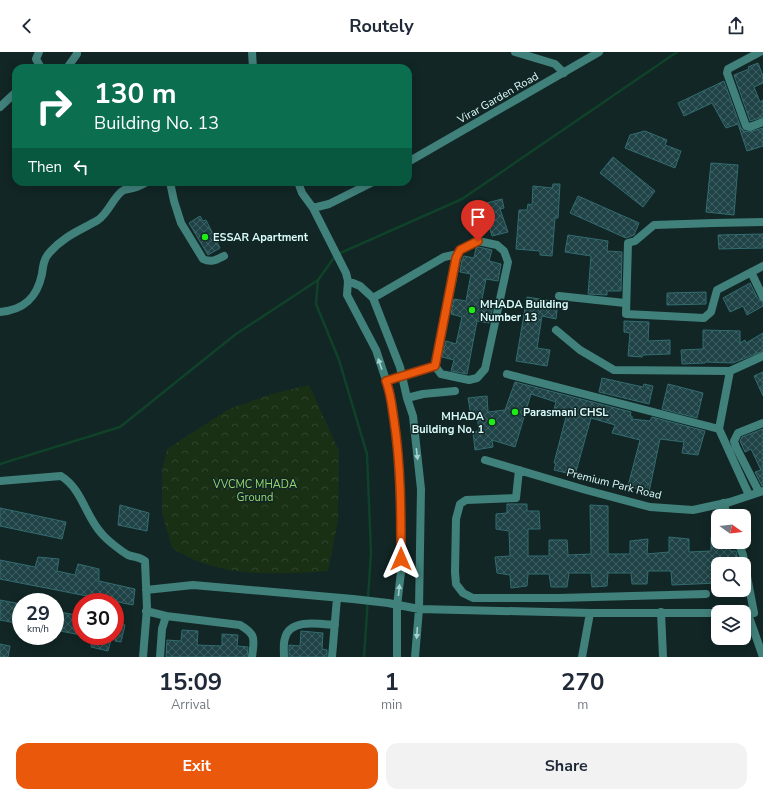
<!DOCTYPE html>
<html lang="en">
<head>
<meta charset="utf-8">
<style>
	body { margin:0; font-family:"Nunito Sans",sans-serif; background:#f2f2f3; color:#1f2937; height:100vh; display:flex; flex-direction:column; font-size:15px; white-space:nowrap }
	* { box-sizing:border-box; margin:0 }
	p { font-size:13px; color:#747a83 }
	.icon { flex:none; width:22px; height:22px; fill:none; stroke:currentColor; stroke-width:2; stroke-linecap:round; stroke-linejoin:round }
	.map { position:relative; height:605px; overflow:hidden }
	.side { display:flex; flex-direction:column; background:#fff; flex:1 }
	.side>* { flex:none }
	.top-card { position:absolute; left:12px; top:12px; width:400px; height:122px; border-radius:12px; box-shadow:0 2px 10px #0003; background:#0b6e4f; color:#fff; overflow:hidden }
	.needle { width:26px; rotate:104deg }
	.buttons { position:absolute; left:711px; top:457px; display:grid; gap:8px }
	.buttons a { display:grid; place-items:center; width:40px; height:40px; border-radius:8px; background:#fff; box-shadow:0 2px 10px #0003; font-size:20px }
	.speed { position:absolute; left:12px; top:541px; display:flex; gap:8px; font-size:20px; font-weight:700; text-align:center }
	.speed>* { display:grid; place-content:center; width:52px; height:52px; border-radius:50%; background:#fff; box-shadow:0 2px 10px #0003; line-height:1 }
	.speed small { font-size:10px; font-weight:400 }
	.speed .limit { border:6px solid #d22; background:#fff; color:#111 }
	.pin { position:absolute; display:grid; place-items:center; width:34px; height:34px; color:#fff; margin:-41px -17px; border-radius:50% 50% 50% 0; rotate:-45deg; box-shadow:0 0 4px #0007 }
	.pin .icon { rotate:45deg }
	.me { position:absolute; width:44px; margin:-22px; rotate:0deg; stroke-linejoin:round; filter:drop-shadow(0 0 3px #0008) }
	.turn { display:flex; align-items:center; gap:14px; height:84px; padding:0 16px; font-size:18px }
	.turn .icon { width:52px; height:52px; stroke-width:2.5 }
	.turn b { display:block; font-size:28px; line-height:34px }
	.then { display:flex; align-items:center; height:38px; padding:0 16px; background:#0003; gap:8px; font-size:15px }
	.eta { display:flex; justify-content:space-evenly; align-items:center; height:68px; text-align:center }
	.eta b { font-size:24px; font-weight:700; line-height:28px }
	.cta { display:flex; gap:8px; margin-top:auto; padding:8px 16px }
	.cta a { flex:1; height:46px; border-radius:12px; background:#ea580c; color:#fff; font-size:16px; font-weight:700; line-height:46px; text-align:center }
	.cta a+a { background:#f2f2f3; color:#1f2937 }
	header { display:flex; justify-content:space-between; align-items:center; height:52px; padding:0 16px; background:#fff; font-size:18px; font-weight:700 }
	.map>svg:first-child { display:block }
	.park { fill:url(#park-crowns) }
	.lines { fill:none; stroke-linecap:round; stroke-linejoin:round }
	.stream { stroke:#0f4228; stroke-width:2.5 }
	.building { fill:url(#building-cross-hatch); stroke:#336c70 }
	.street { stroke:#41817b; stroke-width:8 }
	.oneway { fill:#a4d1ce }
	.route-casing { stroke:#983908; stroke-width:10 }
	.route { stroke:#ea580c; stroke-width:7 }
	.poi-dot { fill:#1fec16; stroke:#122626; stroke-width:1.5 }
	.labels { text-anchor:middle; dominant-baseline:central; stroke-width:3; stroke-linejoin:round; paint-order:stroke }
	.street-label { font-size:11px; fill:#dafcfb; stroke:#122626 }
	.poi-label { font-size:11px; font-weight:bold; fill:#dafcfb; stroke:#122626; text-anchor:start }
	.park-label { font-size:11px; fill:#95d76b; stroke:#122626 }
</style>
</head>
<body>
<header><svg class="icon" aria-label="back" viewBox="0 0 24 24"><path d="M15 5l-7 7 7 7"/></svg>Routely<svg class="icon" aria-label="share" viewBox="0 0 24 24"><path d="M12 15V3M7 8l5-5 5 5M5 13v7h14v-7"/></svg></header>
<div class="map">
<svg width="763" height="605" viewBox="0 0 763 605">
	<defs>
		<pattern id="park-crowns" width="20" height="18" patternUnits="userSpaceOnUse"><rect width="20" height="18" fill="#1a3015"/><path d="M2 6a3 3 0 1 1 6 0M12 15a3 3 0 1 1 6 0" fill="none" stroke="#30452c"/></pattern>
		<pattern id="building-cross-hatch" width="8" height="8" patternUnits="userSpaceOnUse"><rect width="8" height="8" fill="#1f4346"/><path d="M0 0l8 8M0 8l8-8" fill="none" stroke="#3f5f62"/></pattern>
	</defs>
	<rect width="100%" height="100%" fill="#122626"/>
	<path class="park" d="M309 333 339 399 338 469 328 519C286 522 240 525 200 510 190 507 181 501 172 496L162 461V419L167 397 229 357 272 342Z"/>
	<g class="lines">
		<path class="stream" d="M0 412 120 375 236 282 318 228
			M364 605 371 501 367 402 339 308 316 252 318 228 336 203 462 147 677 0"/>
	</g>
	<path class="building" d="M758 11 763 24V31L754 35 760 50 763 48V65L750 69 734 23 749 17 748 15Z
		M724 29 741 76 744 79 749 80 763 76V94L747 99 738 72 726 76 712 51 684 64 678 51Z
		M645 79 667 88 665 93 681 99 675 116 625 96 630 83Z
		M613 105 655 139 643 155 600 121Z
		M711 111 738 113 734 163 706 160Z
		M553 132H560L558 166H555L552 204 540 203V199L516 197 519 158H527L528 152 532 153 533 134 552 136Z
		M578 144 639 171 634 183 626 186 570 161Z
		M502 147 504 156 500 157 508 180 492 184 483 152Z
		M200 164 203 169 206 168 220 196 208 203 189 171Z
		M763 182V196L719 197 718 183Z
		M568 183 608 189 607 199 622 200 621 239H607V243L588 242 591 204 565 200Z
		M479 195 492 198 489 209 501 212 498 229 486 227 481 252 493 255 489 271 477 269 467 322 451 319 454 308 442 305 446 289 456 292 462 265 451 262 454 247 466 249 471 222 460 220 462 208 464 204 474 206 476 196Z
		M750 231 758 247 763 250V254L747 263 743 254 730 260 723 246Z
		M706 240V252L667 253V241Z
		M527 245 558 250 556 267 542 264 537 296 550 298 547 314 516 309Z
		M624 269 649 270 648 289 670 288V302L643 303 642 305 628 304 630 281 624 280Z
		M703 278 740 279V291L745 288 746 291 763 281V299L733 311 705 310V311L682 312 681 298 703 297Z
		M763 320V344L754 324Z
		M602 326 643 335 644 332 653 334 649 352 599 340Z
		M515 330 631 360 630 364H632V367L650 369 652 365 705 379 698 403 682 401 684 390 660 387 649 440 628 434 640 388 612 381 615 373 591 366 575 423 554 418 556 411H554L567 361 554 357 556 350 531 342 515 395 492 388 493 395 475 398 473 380 479 379 477 362 471 363 468 346 487 344 488 360 505 358Z
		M668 332 703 341 697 366 662 357Z
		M763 377V434H762L755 420 761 418 751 397 745 400 740 389 742 385Z
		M507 452H527V459H539L540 477H528V504H549V488H567L568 503 591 502 590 453 608 454V502H630V489L648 487 647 502 669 500V485L689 487V500L711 499V485H718V490H730V499H736L739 512H718V531L672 533 671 519H648L647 532H632L631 521H608L607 534 592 535 591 521H569L567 535H551L549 522H528L527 534 511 536 510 523 497 521 495 505 510 504 509 479 496 477V462L507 461Z
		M120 453 149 461 147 479 118 473Z
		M0 456 66 470 62 487 0 474Z
		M38 505 59 507 57 519 75 523 78 512 99 517V529L135 537 133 553 0 527V508L35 515Z
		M0 548 21 552V572L0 568Z
		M55 559 81 564V583L55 578Z
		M115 571 125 573 121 590 115 589Z
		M182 578 198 579 197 593 222 594V582L238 583 237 594 248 595 247 605H166L167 588 181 589Z
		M301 579 323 581 322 597 327 598V605H289V593L300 594Z
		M92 584H112L108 599 91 595Z
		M0 592 10 594 8 605H0Z"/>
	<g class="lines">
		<path class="street" d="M39 0 36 7 41 16
			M252 0 253 16
			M515 0 555 12 564 21
			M760 0 728 17 727 21 746 74 750 75 763 70
			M67 16 77 2V0
			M0 55 16 40
			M408 110 599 0
			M170 130 174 149 181 171 203 207C211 211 216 208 224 204
			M298 130 302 141 313 156 329 152 373 130
			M313 156 346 221 348 229 347 243 376 298 390 340 397 389 401 468V520L397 554V605
			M763 170 714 171 654 173 635 189 628 191 626 262 704 266 711 260 717 238 763 214
			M751 220 763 245
			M348 229 360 234 373 246 400 315 407 346 413 364 421 437 419 557 415 605
			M559 244 625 251
			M373 246 444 205 458 202
			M0 260C24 258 37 246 42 222 43 214 44 206 50 200 64 184 81 178 98 168 109 161 114 143 124 138 127 137 131 137 133 136 138 135 143 132 147 130
			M556 278 580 298 614 318 730 319 763 304
			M507 322 719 377 749 443
			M386 329 435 314 457 206 460 198 478 189 497 193 504 199 508 210 485 317 477 326 469 328 441 322 435 314
			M407 346 423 342 455 339
			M719 377 730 319
			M485 408 586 438 650 455 693 458 730 450 763 439
			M519 418 516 446 466 448 460 452 456 467 455 520 456 532 463 541 473 546H558L706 542
			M0 429 61 424C83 438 85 464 102 482 107 488 121 499 128 503 135 506 137 503 145 509L147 556 143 605
			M759 440 736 395 734 389 738 381 763 371
			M723 451 728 464
			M738 490 743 503 754 561
			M146 538 193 533 353 547 388 551 419 557 590 561H718
			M146 559 166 564
			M661 560 663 605
			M748 562 763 605
			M160 605 162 577 166 564 240 573C257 583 254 587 252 605
			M284 605C284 599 283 592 285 586 290 566 320 572 335 573
			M332 605 337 546
			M582 605 590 561"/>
	</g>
	<defs><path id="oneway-solid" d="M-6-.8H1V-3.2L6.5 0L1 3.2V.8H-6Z"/></defs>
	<g class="oneway">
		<use href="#oneway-solid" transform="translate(380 312) rotate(-109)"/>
		<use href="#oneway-solid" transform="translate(417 402) rotate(83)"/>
		<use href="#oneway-solid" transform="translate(399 538) rotate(-84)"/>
		<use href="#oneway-solid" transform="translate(417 581) rotate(94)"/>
	</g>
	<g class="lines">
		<g class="route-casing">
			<path id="route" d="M401 507C401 461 401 414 394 368 392 355 391 342 386 329L435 314 456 206 460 198 478 189"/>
		</g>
		<use href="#route" class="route"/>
	</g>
	<g class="poi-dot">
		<circle cx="205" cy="185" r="4"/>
		<circle cx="472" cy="258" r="4"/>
		<circle cx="515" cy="360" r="4"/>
		<circle cx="492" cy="370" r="4"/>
	</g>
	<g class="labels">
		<g class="street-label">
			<text transform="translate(498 46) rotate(-30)">Virar Garden Road</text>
			<text transform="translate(614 432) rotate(14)">Premium Park Road</text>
		</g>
		<g class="poi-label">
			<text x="213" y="185">ESSAR Apartment</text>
			<text x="480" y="252">MHADA Building<tspan x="480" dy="13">Number 13</tspan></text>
			<text x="523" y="360">Parasmani CHSL</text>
			<text x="484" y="364" text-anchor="end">MHADA<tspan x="484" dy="13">Building No. 1</tspan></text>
		</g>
		<g class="park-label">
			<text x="255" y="432">VVCMC MHADA<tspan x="255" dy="13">Ground</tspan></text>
		</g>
	</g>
</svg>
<div class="buttons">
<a><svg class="needle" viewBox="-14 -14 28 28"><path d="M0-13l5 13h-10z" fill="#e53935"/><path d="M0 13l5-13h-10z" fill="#747a83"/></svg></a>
<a><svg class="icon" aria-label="search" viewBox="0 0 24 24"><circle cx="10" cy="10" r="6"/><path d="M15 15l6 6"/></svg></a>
<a><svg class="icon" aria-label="layers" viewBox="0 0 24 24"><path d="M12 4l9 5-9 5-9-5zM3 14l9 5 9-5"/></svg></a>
</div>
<div class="speed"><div>29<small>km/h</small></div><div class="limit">30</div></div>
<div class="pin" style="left:478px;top:189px;background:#d93025"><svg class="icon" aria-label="arrive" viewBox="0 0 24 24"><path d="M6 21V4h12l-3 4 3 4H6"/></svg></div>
<svg class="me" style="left:401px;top:507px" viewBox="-20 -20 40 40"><path d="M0-17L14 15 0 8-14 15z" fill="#ea580c" stroke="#fff" stroke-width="4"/></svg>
<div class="top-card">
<div class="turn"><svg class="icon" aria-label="right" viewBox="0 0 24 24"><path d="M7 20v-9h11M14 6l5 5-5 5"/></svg><div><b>130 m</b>Building No. 13</div></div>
<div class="then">Then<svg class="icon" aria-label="left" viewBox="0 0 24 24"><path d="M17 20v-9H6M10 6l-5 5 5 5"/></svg></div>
</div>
</div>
<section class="side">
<div class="eta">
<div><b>15:09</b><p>Arrival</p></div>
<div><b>1</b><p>min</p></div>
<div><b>270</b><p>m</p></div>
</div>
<div class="cta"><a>Exit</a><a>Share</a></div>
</section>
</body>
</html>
